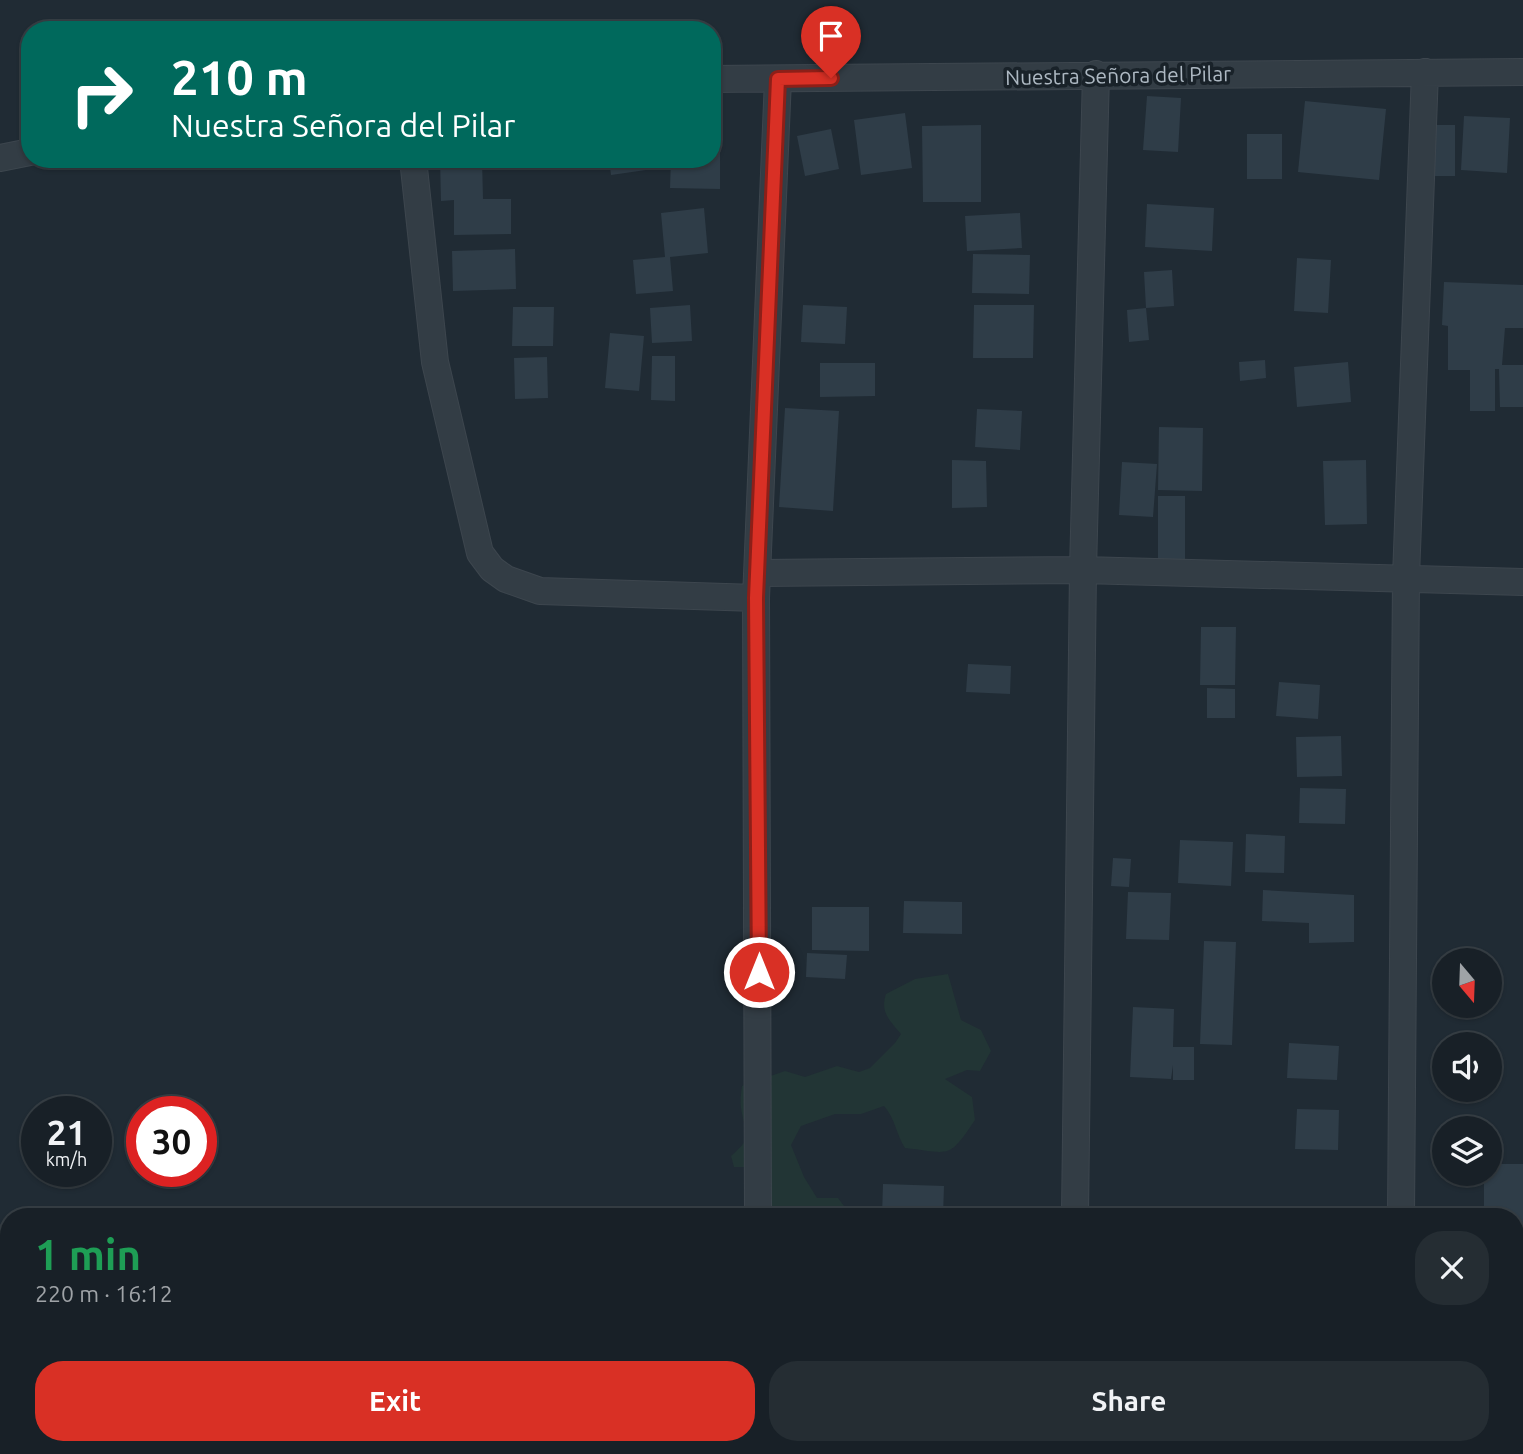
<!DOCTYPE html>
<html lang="en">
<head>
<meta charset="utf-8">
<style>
	body { margin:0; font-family:Ubuntu,sans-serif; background:#252d33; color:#f1f3f6; height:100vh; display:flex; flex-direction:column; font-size:26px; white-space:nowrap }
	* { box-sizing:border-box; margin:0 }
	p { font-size:23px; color:#9fa3a7 }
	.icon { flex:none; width:38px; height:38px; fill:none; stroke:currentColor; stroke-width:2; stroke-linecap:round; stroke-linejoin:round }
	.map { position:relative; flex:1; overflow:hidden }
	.side { position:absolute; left:0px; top:1208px; width:1524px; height:247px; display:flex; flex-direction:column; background:#182027; border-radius:28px 28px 0 0; box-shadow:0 2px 5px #0004,0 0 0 2px #363e44 }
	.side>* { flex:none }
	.banner { position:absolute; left:21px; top:21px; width:700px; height:147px; border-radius:28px; box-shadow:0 2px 5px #0004,0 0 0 2px #363e44; background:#00695c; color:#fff; overflow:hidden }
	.needle { width:46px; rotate:161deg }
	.buttons { position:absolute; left:1432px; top:948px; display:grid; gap:14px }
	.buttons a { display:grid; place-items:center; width:70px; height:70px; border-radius:50%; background:#182027; box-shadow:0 2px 5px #0004,0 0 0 2px #363e44; font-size:35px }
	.speed { position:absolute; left:21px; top:1096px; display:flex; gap:14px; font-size:35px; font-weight:700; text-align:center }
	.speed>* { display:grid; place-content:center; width:91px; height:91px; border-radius:50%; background:#182027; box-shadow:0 2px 5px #0004,0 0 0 2px #363e44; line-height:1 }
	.speed small { font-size:18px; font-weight:400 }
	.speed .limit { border:10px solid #d22; background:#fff; color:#111 }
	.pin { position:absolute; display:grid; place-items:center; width:60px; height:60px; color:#fff; margin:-72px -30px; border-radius:50% 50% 50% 0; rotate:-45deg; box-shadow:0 0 7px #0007 }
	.pin .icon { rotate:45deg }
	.me { position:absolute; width:77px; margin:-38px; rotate:0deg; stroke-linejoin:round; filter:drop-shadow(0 0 5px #0008) }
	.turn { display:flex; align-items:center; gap:24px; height:147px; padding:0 35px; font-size:32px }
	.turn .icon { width:91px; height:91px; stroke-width:2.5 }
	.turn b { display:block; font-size:49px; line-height:60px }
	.round { display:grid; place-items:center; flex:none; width:74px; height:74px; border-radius:28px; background:#252d33 }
	.overview { display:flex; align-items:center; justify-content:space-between; height:119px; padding:0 35px }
	h1 { font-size:42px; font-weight:600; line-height:52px; color:#1e9e55 }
	.cta { display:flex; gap:14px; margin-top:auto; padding:14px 35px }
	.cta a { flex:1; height:80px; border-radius:28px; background:#d93025; color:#fff; font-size:28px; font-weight:600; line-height:80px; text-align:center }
	.cta a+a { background:#252d33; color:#f1f3f6 }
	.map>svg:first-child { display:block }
	.green { fill:#223535 }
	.building { fill:#2f3d48 }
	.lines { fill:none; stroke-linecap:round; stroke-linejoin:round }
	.minor-casing { stroke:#3d464e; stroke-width:28 }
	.minor { stroke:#333d45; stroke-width:26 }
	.route-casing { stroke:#8d1f18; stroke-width:18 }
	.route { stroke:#d93025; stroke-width:12 }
	.labels { text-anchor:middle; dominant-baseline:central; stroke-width:7; stroke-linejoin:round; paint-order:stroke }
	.street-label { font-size:21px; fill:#adb8c2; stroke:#192229 }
</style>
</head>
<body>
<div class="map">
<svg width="1523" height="1454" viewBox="0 0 1523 1454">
	<rect width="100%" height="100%" fill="#202b34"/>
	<path class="green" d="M948 974 961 1020 981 1030 991 1051 980 1071 967 1070 945 1079 972 1097 975 1120C948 1160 951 1153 905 1148 896 1134 895 1118 884 1106L861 1114H835L801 1126 791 1145 804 1177 817 1198H838L844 1206 846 1216H759L760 1203 771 1185 767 1173 756 1167H734L731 1156C756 1134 745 1136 741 1108 740 1101 741 1093 742 1086L785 1071 805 1077 837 1066 859 1072 870 1068 895 1043 901 1034C889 1020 880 1012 886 994L915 979Z
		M809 1446H999V1454H809Z"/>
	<path class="building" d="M1147 96 1181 98 1178 152 1143 150Z
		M1305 101 1386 109 1379 180 1298 172Z
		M905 113 912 168 861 175 854 120Z
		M1464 116 1510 118 1507 173 1461 170Z
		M981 125V202H923L922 126Z
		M1433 125H1455V176H1433Z
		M712 128H720V189L670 188 671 159H712Z
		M831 129 839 169 805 176 797 136Z
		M1247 134H1282V179H1247Z
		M440 159H482L483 199H511V234L454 235V200L441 201Z
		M609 159H659L660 168 611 175Z
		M1147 204 1214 208 1212 251 1145 247Z
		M704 208 708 253 670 257 673 291 636 294 633 260 665 257 661 213Z
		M1020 213 1022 248 967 251 965 216Z
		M515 249 516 289 453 291 452 251Z
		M973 254 1030 255 1029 294 972 293Z
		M1297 258 1331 260 1328 313 1294 311Z
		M1172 270 1174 306 1146 308 1144 272Z
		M1444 282 1523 285V328H1505L1502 365H1523V407H1500L1499 369H1495V411H1470V370H1448V326L1442 325Z
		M690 305 692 341 652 343 650 308Z
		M803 305 847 307 845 344 801 342Z
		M974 305H1034L1033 358H973Z
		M513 307H554L553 346H512Z
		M1146 308 1149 340 1129 342 1127 310Z
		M610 333 644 336 639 391 605 388Z
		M652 356H675V401L651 400Z
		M547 357 548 398 515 399 514 358Z
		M1265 360 1266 378 1240 381 1239 362Z
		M1348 362 1351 402 1297 407 1294 367Z
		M820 363H875V396L820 397Z
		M785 408 839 411 833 511 779 507Z
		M977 409 1022 411 1020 450 975 447Z
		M1159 427 1203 428 1202 491 1158 490Z
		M952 460 986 461 987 507 952 508Z
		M1366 460 1367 524 1325 525 1323 461Z
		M1122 462 1157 464 1153 517 1119 515Z
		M1158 496H1185V562H1158Z
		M1201 627H1236L1235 685H1200Z
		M968 664 1011 666 1010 694 966 692Z
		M1279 682 1320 685 1318 719 1276 716Z
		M1207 688 1235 689V718H1207Z
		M1341 736 1342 776 1297 777 1296 737Z
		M1300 788 1346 789 1345 824 1299 823Z
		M1246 834 1285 836 1284 873 1245 872Z
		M1180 840 1233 842 1231 886 1178 883Z
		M1113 858 1131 859 1129 887 1111 886Z
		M1263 890 1354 895V942L1309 943V923L1262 921Z
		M1128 892 1171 893 1169 940 1126 939Z
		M904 901 962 902V934L903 933Z
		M812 907H869V951L812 950Z
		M1204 941 1236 942 1232 1045 1200 1044Z
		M807 953 847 955 845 979 806 977Z
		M1133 1007 1174 1009 1173 1047H1194V1080H1173V1065L1171 1079 1130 1077Z
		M1289 1043 1339 1046 1337 1080 1287 1078Z
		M1297 1109 1339 1110 1338 1150 1295 1149Z
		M1489 1164H1523V1236L1516 1237V1216H1484V1174H1489Z
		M883 1184 944 1186 943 1216H882Z"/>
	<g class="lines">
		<g class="minor-casing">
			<path id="minor" d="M712 79 1523 72
				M0 158 30 152
				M413 159 435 362 480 553 492 569 506 579 540 591 756 598
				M757 573 1083 570 1523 582
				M758 1216 756 598 778 79
				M1075 1216 1083 570 1096 74
				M1401 1216 1406 577 1425 72
				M1516 1296H1523
				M1402 1446V1454
				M1072 1454V1446"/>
		</g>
		<use href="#minor" class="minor"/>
	</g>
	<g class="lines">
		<g class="route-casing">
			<path id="route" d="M759 972 756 598 778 79 831 78"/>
		</g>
		<use href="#route" class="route"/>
	</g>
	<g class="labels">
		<g class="street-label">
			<text transform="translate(1118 75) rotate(-1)">Nuestra Señora del Pilar</text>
		</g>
	</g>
</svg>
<div class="buttons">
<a><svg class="needle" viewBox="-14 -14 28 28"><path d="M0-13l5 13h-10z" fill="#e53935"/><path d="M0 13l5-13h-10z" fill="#9fa3a7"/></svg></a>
<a><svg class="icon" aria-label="sound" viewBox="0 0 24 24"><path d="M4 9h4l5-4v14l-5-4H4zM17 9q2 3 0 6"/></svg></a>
<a><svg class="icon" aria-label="layers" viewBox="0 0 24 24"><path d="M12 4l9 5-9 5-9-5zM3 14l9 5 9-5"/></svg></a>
</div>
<div class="speed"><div>21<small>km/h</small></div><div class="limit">30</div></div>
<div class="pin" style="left:831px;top:78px;background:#d93025"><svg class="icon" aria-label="arrive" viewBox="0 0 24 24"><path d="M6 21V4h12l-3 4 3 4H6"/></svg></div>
<svg class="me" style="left:759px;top:972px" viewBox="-20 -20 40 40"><circle r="17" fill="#d93025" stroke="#fff" stroke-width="3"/><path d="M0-11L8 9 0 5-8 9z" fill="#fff"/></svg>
<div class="banner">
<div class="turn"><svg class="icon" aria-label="right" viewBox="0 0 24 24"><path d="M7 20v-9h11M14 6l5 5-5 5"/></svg><div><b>210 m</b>Nuestra Señora del Pilar</div></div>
</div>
<section class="side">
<div class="overview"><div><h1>1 min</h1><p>220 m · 16:12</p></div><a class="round"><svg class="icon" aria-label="close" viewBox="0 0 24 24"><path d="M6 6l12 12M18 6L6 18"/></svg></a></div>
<div class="cta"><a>Exit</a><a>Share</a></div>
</section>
</div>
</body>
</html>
